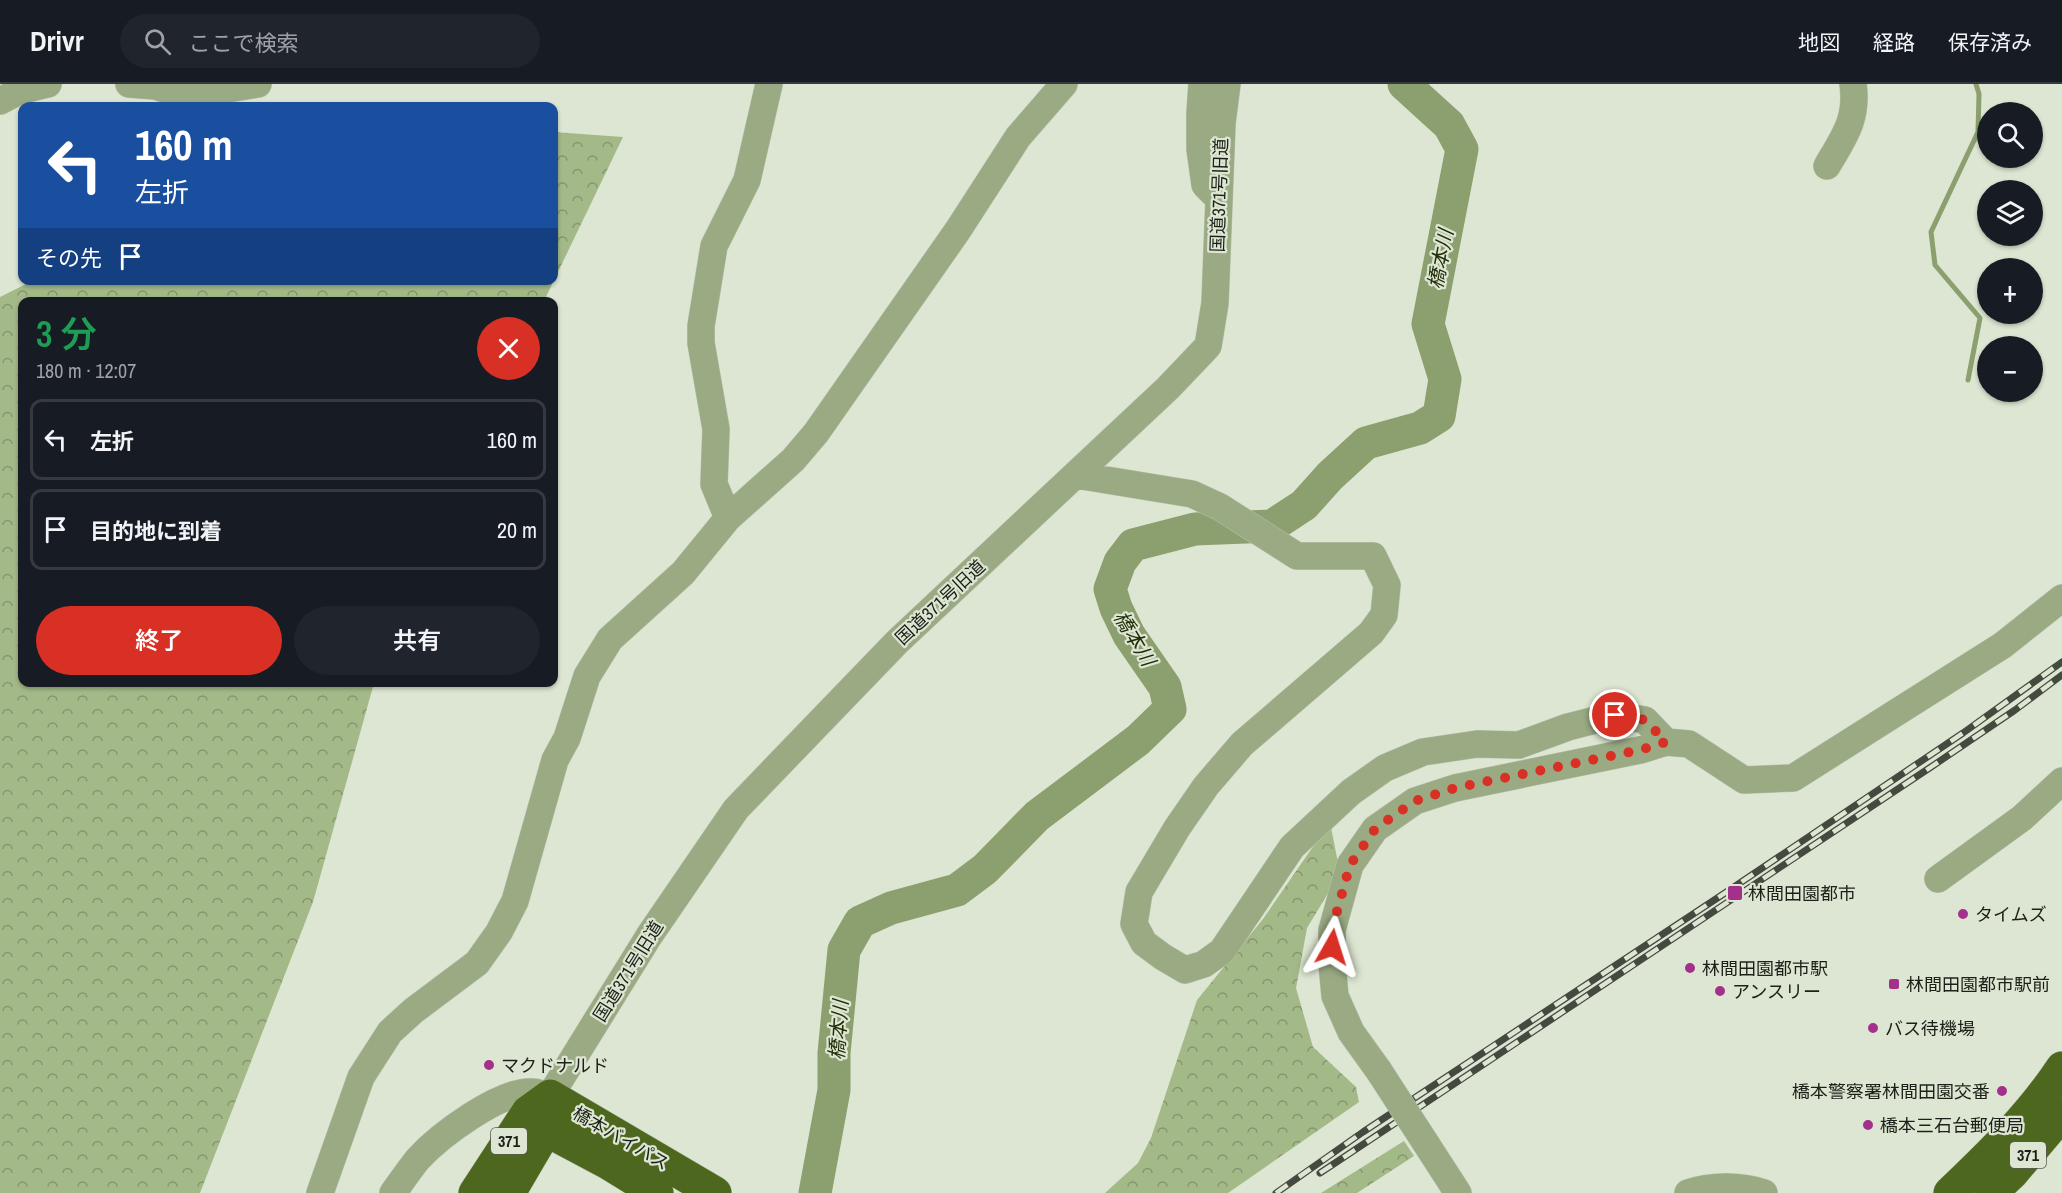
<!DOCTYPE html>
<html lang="ja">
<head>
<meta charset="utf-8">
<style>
	body { margin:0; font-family:"Archivo Narrow","Noto Sans JP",sans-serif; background:#20242c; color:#f1f3f6; height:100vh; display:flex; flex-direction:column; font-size:22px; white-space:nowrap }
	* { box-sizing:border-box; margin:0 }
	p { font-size:20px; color:#9ea1a6 }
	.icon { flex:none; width:33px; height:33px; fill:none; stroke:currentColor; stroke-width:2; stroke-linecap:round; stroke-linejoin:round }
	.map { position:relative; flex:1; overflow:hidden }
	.sheet { position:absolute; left:18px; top:213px; width:540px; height:390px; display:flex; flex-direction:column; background:#171b24; border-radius:12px; box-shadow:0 2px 4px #0004 }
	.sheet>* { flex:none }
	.hud { position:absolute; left:18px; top:18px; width:540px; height:183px; border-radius:12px; box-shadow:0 2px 4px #0004; background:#1a4fa0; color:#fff; overflow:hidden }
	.buttons { position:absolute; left:1977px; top:18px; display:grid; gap:12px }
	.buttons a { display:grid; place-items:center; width:66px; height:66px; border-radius:50%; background:#171b24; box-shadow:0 2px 4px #0004; font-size:30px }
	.pin { position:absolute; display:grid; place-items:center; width:51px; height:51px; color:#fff; margin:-26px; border:3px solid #fff; border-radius:50%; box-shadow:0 2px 6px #0007 }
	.me { position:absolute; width:66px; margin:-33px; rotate:6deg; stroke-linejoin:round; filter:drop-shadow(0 0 4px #0008) }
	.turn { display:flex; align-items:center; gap:21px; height:126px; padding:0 18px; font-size:27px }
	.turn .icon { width:78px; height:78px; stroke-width:2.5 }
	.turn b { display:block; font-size:42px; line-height:51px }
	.then { display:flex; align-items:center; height:57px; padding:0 18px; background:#0003; gap:12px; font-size:22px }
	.round { display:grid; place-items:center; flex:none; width:63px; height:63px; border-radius:32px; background:#20242c }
	.overview { display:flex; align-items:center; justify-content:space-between; height:102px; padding:0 18px }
	h1 { font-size:36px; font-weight:600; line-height:45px; color:#1e9e55 }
	.primary-button { display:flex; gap:12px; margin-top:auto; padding:12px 18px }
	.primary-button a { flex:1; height:69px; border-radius:36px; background:#d93025; color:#fff; font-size:24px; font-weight:600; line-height:69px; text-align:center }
	.primary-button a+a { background:#20242c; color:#f1f3f6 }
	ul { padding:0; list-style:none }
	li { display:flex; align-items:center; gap:18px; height:81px; margin:0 12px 9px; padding:0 6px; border:3px solid #363941; border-radius:12px }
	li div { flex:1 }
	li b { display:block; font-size:22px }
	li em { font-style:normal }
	header { display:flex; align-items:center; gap:36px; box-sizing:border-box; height:84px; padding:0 30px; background:#171b24; border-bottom:2px solid #363941 }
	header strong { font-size:28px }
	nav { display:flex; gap:33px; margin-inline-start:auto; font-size:21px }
	.search { width:420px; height:54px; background:#20242c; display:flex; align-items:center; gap:15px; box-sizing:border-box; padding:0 21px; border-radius:33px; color:#9ea1a6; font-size:22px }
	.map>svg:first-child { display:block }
	.forest { fill:url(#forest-crowns) }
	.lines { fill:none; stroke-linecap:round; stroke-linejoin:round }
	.stream { stroke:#8b9f6f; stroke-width:5 }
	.river { stroke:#8b9f6f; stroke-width:33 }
	.minor-casing { stroke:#bac2b1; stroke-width:28 }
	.highway-casing { stroke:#bac2b1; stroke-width:34 }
	.minor { stroke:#9aab84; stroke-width:27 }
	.highway { stroke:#4d681e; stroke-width:33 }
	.rail-casing { stroke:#454a40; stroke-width:7 }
	.rail { stroke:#dde6d2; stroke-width:4.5; stroke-dasharray:14; stroke-linecap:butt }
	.minor-bridge-casing { stroke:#bac2b1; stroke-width:28; stroke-linecap:butt }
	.minor-bridge { stroke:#9aab84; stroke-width:27 }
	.route { stroke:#d93025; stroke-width:10; stroke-dasharray:0 18 }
	.poi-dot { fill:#a3318c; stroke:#dde6d2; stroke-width:2 }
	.labels { text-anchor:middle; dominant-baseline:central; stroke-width:4.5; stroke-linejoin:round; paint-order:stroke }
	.shield { fill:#dde6d2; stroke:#565b50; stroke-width:1.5 }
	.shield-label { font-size:16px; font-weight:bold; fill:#1c2018 }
	.street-label { font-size:18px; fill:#1c2018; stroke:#dde6d2 }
	.poi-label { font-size:18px; fill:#1c2018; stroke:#dde6d2; text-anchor:start }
	.water-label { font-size:20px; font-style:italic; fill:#212e09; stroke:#dde6d2 }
</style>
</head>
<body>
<header>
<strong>Drivr</strong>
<div class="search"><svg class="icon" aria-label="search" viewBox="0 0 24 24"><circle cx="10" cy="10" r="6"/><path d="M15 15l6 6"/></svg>ここで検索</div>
<nav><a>地図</a><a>経路</a><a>保存済み</a></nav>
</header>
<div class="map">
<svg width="2062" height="1109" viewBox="0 0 2062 1109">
	<defs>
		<pattern id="forest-crowns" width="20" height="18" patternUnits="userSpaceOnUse" patternTransform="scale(1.5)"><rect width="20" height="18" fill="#a4b988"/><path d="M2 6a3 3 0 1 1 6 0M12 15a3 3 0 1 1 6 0" fill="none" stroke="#85966e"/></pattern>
	</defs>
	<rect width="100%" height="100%" fill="#dde6d2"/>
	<path class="forest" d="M554 48 623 53 544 217 22 218V598L374 599 313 818 200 1109H0V213L34 196H554Z
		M1330 738 1338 779 1330 806 1307 844 1296 904 1313 963 1356 1003 1359 1018 1228 1109H1105L1138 1079 1151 1054 1197 916 1263 835Z
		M1404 1057 1414 1072 1357 1109H1321Z"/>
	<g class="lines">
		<path class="stream" d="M1968 296 1980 234 1935 181 1931 148 1978 48 1979 10 1976 0"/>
		<path class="river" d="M815 1109 834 1006V969L844 866 860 838 891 824 957 806 985 785 1037 732 1138 656 1170 625 1165 603 1129 551 1116 524 1110 505 1120 478 1133 461 1195 445 1272 442 1304 421 1330 392 1366 359 1420 344 1439 332 1445 295 1428 240 1462 65 1449 41 1404 0"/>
		<g class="minor-casing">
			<path id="minor" d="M129 0 155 2 186 12 258 0
				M1202 0 1200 29V65L1205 101 1213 109
				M0 17 19 7 48 0
				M1827 82C1844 53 1858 35 1853 0
				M1076 391 1192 410 1220 423 1297 472H1373L1387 501 1384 531 1371 549 1242 660 1206 702 1177 744 1139 808 1134 840 1144 859 1163 873 1185 886 1204 880 1222 867 1292 763 1351 708 1385 684 1423 668 1477 660 1519 661 1568 643 1615 631 1645 636 1666 658
				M728 434 714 400 716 345 701 259V242L714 162 747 96 769 0
				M1938 795 2022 734 2062 697
				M1379 987 1351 948 1335 912 1332 880V846L1350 781 1375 745 1415 717 1455 704 1640 666 1666 658 1689 660 1744 696 1793 694 2003 561 2062 514
				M548 1032 550 1012 649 852 736 725 897 558 1168 304 1208 262 1215 219 1222 39 1227 0
				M1425 1058 1458 1109
				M320 1109 361 993 390 948 413 927 477 879 499 848 515 817 555 676 567 654 587 592 610 555 683 489 728 434 793 376 816 349 958 146 1018 53 1064 0
				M393 1109C401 1098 409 1086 418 1075 439 1052 500 1006 532 1008 538 1008 545 1011 550 1012
				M1688 1109C1711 1101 1741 1101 1764 1109"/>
		</g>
		<g class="highway-casing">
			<path id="highway" d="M528 1028 546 1046 608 1079 657 1109
				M475 1109 528 1028 550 1012 715 1109
				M509 1109 546 1046
				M1950 1109C1991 1070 2031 1031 2062 984
				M1991 1109 2012 1089 2062 1030"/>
		</g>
		<use href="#minor" class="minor"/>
		<use href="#highway" class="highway"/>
		<g class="rail-casing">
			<path id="rail" d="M1320 1089 1931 683 2015 626 2062 591
				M1276 1109 1363 1048 1731 805 1963 649 2062 578"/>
		</g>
		<use href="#rail" class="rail"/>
		<g class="minor-bridge-casing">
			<path id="minor-bridge" d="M1379 987 1425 1058"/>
		</g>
		<use href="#minor-bridge" class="minor-bridge"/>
	</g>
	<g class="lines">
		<path class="route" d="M1332 863 1336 831 1350 781 1375 745 1415 717 1455 704 1640 666 1666 658 1645 636 1615 631"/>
	</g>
	<g class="poi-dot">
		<rect x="1727" y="801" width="16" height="16" rx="3"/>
		<circle cx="1963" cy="830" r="6"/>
		<circle cx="1690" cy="884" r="6"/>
		<rect x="1888" y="894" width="12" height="12" rx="3"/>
		<circle cx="1720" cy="907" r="6"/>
		<circle cx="1873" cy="944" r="6"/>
		<circle cx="489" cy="981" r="6"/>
		<circle cx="2002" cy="1007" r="6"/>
		<circle cx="1868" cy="1041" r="6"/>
	</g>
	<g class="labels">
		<g class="shield">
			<rect x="491" y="1044" width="36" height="26" rx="4.5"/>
			<rect x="2010" y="1058" width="36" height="26" rx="4.5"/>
		</g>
		<g class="shield-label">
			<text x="509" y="1057">371</text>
			<text x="2028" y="1071">371</text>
		</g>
		<g class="street-label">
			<text transform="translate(1219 111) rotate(-88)">国道371号旧道</text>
			<text transform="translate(940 518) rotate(-43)">国道371号旧道</text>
			<text transform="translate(628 887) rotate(-58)">国道371号旧道</text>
			<text transform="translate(621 1054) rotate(30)">橋本バイパス</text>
		</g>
		<g class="poi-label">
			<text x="1748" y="809">林間田園都市</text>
			<text x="1975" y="830">タイムズ</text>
			<text x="1702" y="884">林間田園都市駅</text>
			<text x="1906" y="900">林間田園都市駅前</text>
			<text x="1732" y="907">アンスリー</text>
			<text x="1885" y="944">バス待機場</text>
			<text x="501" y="981">マクドナルド</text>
			<text x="1990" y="1007" text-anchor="end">橋本警察署林間田園交番</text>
			<text x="1880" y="1041">橋本三石台郵便局</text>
		</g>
		<g class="water-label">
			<text transform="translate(1440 175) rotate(-79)">橋本川</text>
			<text transform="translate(1135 554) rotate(59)">橋本川</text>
			<text transform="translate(838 946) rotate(-86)">橋本川</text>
		</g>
	</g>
</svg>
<div class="buttons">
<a><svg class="icon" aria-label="search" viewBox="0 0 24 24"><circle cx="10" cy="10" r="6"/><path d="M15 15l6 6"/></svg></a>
<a><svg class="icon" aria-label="layers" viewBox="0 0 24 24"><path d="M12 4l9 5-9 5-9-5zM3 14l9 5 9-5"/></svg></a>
<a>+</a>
<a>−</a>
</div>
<div class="pin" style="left:1615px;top:631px;background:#d93025"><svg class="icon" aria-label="arrive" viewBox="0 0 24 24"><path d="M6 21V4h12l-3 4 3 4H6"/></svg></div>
<svg class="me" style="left:1332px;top:863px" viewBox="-20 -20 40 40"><path d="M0-17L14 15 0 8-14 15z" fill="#d93025" stroke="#fff" stroke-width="4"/></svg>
<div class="hud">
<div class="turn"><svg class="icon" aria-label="left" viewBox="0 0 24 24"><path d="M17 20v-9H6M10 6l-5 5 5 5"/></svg><div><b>160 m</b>左折</div></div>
<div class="then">その先<svg class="icon" aria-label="arrive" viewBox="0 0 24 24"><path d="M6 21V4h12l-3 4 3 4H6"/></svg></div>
</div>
<section class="sheet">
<div class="overview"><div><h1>3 分</h1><p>180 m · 12:07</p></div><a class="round" style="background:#d93025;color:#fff"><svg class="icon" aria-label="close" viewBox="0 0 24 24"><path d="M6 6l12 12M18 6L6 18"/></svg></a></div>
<ul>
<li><svg class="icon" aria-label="left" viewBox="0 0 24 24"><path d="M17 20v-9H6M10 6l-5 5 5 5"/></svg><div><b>左折</b></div><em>160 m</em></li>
<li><svg class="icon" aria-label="arrive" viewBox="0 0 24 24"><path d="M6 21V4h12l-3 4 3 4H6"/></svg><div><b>目的地に到着</b></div><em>20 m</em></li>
</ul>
<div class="primary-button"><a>終了</a><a>共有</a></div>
</section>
</div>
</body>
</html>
